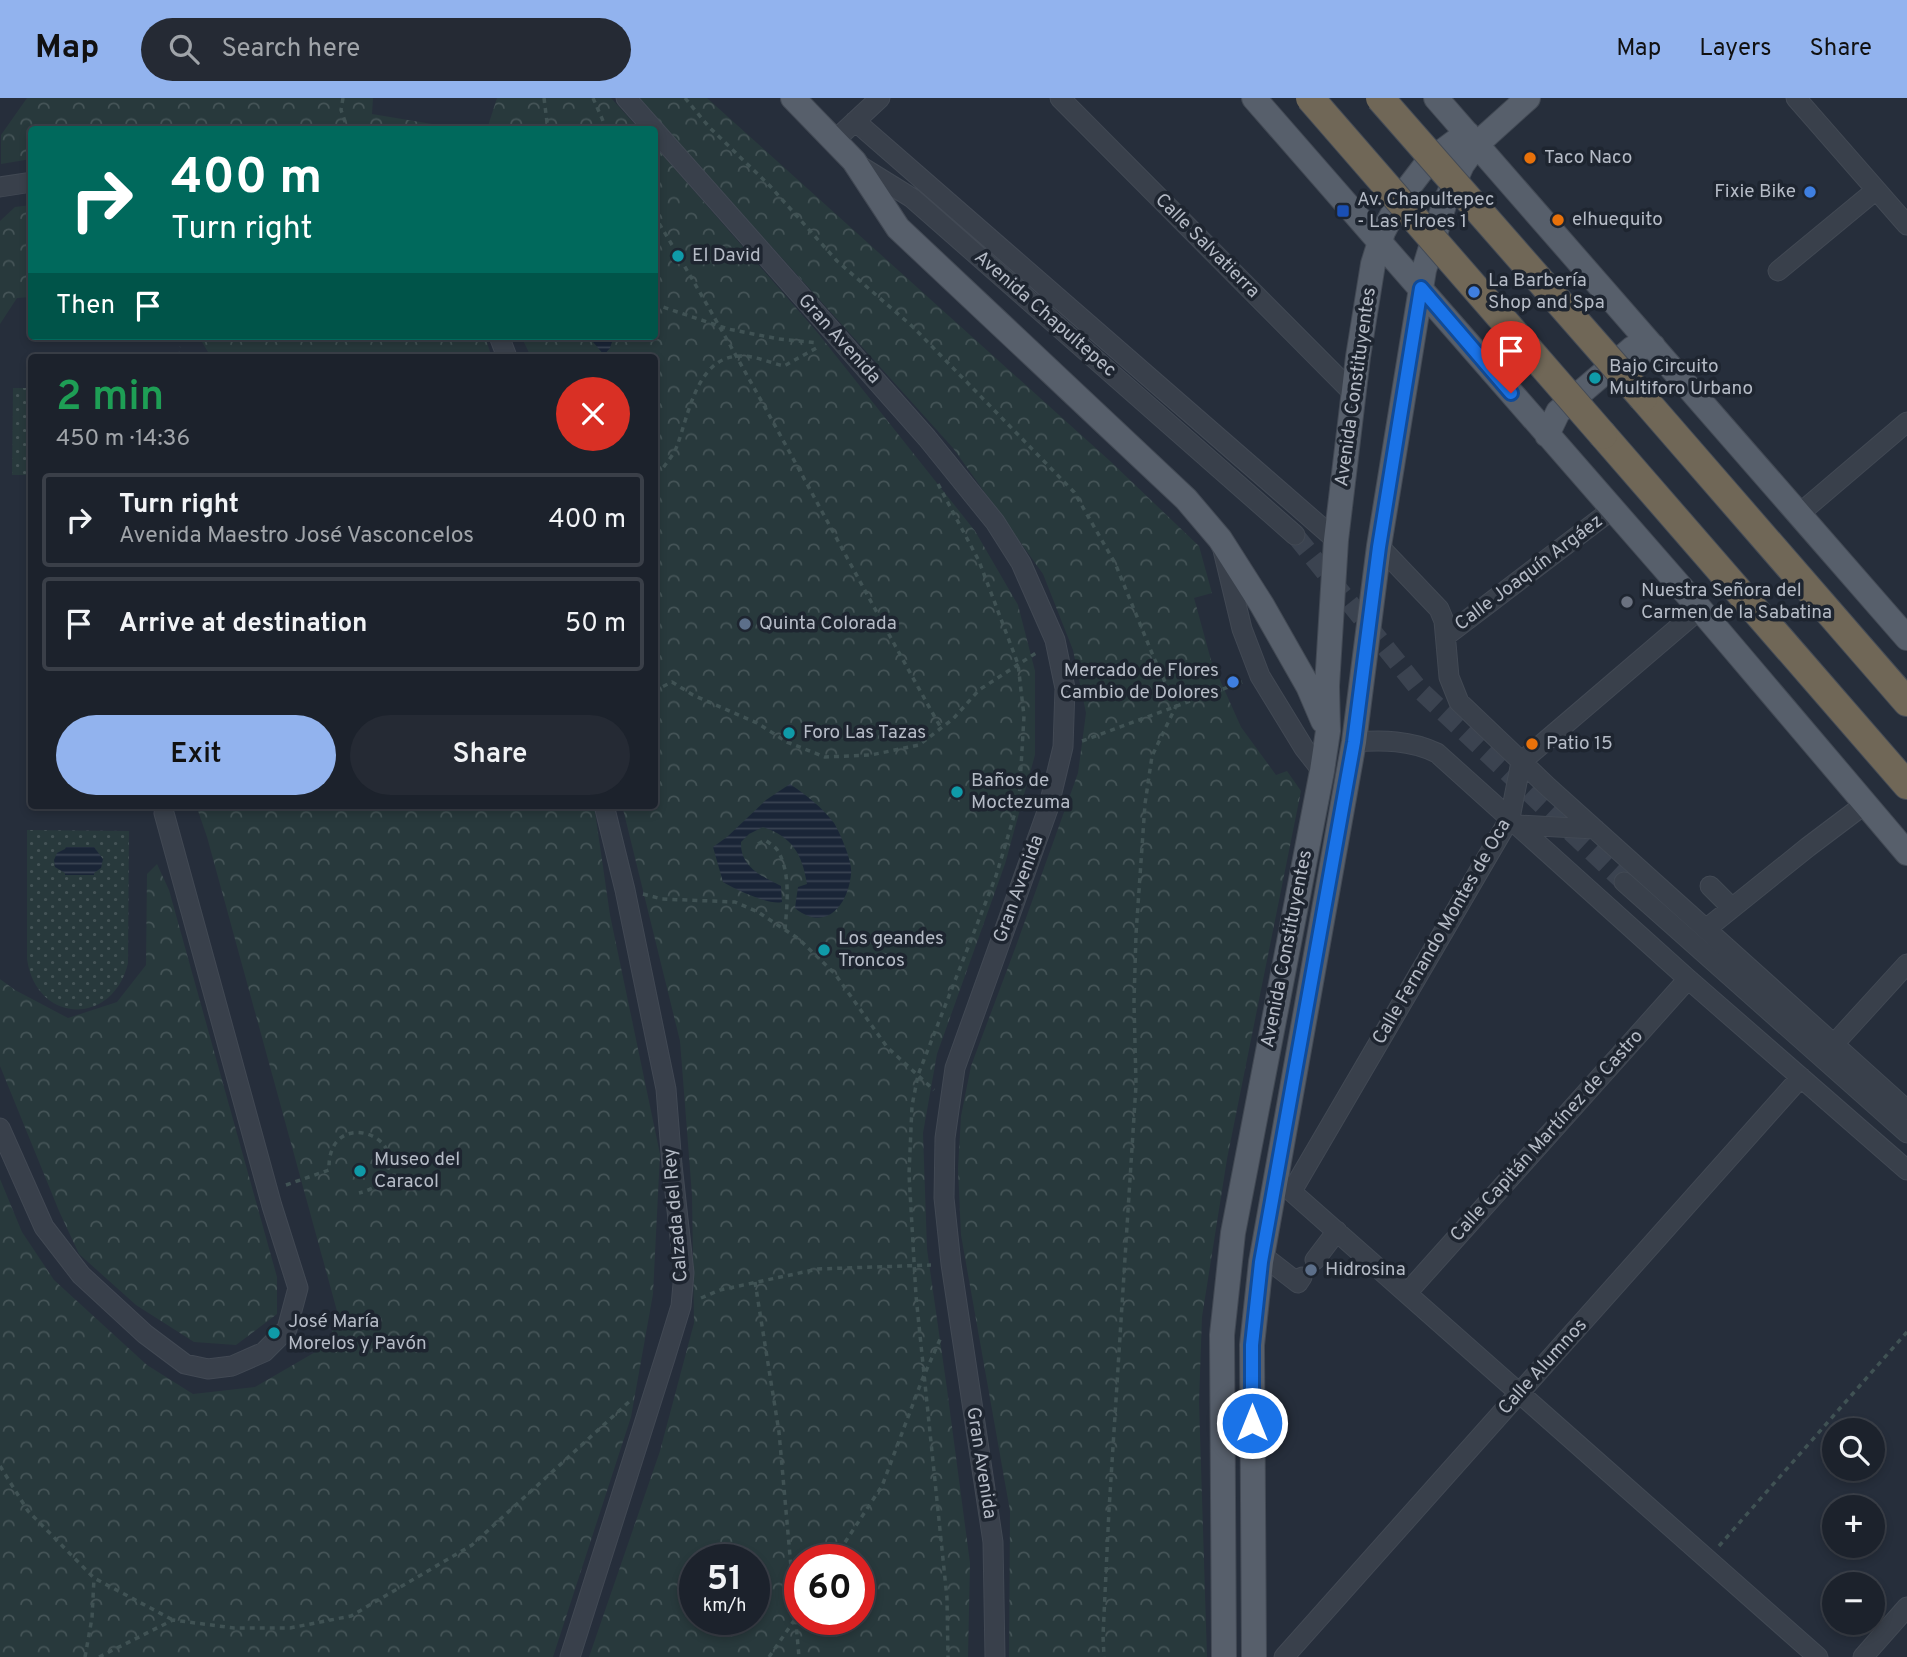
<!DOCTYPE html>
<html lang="en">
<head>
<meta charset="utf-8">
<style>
	body { margin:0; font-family:Overpass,sans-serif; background:#252a34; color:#f1f3f6; height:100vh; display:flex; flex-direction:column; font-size:26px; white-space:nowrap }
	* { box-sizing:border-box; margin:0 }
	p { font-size:23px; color:#a0a4a9 }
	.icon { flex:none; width:38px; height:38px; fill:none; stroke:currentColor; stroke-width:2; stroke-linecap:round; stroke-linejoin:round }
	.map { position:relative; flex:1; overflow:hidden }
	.side { position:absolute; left:28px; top:256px; width:630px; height:455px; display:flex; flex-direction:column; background:#1c222c; border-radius:7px; box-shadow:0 4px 10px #0003,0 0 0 2px #3a3f48 }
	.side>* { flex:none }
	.guide { position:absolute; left:28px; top:28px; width:630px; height:214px; border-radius:7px; box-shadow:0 4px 10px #0003,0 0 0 2px #3a3f48; background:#00695c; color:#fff; overflow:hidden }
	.fabs { position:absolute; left:1822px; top:1320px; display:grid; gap:14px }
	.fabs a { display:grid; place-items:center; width:63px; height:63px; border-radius:50%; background:#1c222c; box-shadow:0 4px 10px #0003,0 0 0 2px #3a3f48; font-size:35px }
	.speed { position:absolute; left:679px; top:1446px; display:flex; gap:14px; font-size:35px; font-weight:700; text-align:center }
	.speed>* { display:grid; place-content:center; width:91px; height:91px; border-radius:50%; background:#1c222c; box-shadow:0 4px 10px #0003,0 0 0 2px #3a3f48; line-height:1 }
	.speed small { font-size:18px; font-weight:400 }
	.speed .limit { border:10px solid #d22; background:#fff; color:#111 }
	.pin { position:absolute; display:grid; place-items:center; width:60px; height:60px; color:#fff; margin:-72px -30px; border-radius:50% 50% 50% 0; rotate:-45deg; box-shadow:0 0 7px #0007 }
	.pin .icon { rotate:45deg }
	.me { position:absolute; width:77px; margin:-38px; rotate:0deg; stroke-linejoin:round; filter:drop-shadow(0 0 5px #0008) }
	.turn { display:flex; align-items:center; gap:24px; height:147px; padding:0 28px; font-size:32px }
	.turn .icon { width:91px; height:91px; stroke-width:2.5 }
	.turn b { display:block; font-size:49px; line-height:60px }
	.then { display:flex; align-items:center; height:66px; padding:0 28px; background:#0003; gap:14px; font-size:26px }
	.round { display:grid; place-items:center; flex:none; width:74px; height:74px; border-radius:37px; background:#252a34 }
	.summary { display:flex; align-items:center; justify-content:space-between; height:119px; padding:0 28px }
	h1 { font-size:42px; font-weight:600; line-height:52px; color:#1e9e55 }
	.action { display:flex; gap:14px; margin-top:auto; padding:14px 28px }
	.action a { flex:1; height:80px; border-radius:42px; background:#92b3ee; color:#111; font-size:28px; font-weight:600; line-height:80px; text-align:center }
	.action a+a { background:#252a34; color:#f1f3f6 }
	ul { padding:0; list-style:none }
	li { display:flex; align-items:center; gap:21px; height:94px; margin:0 14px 10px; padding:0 14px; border:4px solid #3a3f48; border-radius:7px }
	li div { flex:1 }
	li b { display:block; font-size:26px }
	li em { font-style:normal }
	header { display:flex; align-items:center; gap:42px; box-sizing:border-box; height:98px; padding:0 35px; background:#92b3ee; color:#111 }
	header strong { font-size:33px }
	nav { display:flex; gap:38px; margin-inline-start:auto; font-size:24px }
	.search { width:490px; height:63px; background:#252a34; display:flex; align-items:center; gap:18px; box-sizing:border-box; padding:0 24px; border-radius:38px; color:#a0a4a9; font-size:26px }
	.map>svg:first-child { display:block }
	.forest { fill:url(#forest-crowns); fill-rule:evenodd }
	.park { fill:url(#park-dots) }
	.water { fill:url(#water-rules) }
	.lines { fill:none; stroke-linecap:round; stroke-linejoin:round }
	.minor-tunnel { stroke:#3b4350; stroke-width:19; stroke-dasharray:19 10; stroke-linecap:butt }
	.minor-casing { stroke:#424954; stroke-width:21 }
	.major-casing { stroke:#424954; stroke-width:26 }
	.highway-casing { stroke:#444b56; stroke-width:30 }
	.path { stroke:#405254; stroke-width:3.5; stroke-dasharray:5 5; stroke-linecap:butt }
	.minor { stroke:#39404b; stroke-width:19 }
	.major { stroke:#575f6b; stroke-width:24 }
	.highway { stroke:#706757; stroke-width:28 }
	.highway-bridge-casing { stroke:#444b56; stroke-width:30; stroke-linecap:butt }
	.highway-bridge { stroke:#706757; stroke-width:28 }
	.route-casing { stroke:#114b97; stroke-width:18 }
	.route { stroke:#1a73e8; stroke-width:12 }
	.food-dot { fill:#e8710a; stroke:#1e2530; stroke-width:2.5 }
	.shop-dot { fill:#3f7fe0; stroke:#1e2530; stroke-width:2.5 }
	.transit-dot { fill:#1a4fb4; stroke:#1e2530; stroke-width:2.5 }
	.culture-dot { fill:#0f9aa8; stroke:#1e2530; stroke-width:2.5 }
	.worship-dot { fill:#6b7280; stroke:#1e2530; stroke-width:2.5 }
	.service-dot { fill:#5c6f8a; stroke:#1e2530; stroke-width:2.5 }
	.labels { text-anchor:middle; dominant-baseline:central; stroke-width:7; stroke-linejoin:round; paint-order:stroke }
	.poi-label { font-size:19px; fill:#b5bbc6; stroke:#1e2530; text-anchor:start }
	.street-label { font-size:19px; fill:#b5bbc6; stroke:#1e2530 }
</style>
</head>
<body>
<header>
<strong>Map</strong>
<div class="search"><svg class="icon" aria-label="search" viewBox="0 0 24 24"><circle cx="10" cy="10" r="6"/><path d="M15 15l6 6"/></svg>Search here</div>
<nav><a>Map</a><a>Layers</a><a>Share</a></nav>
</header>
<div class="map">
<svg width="1907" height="1559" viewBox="0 0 1907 1559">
	<defs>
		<pattern id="forest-crowns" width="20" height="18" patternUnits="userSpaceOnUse" patternTransform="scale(1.75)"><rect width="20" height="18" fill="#28393c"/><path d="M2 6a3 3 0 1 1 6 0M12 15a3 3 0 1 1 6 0" fill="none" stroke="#455457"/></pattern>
		<pattern id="park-dots" width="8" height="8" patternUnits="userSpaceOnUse" patternTransform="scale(1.75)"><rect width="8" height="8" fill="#28393c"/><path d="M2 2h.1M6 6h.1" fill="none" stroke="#455457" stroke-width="1.8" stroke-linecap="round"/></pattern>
		<pattern id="water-rules" width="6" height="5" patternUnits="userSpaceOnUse" patternTransform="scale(1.75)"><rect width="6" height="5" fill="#1a2537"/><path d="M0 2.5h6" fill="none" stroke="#394352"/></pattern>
	</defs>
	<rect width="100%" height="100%" fill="#262e3b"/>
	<path class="forest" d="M27 0H373L372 16 462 31 32 32 31 61 1 66V37Z
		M497 0H611L639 31H487Z
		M638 0H707L1110 363 1199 448 1212 495 1194 500 1211 562 1241 629 1276 677 1287 673 1301 693 1227 1061 1202 1219 1199 1304 1207 1559H1009L1010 1413 961 1137 958 1071 961 1018 971 968 1016 848 1078 675 1086 615 1073 552 1043 476 953 350Z
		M655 48 817 234 975 433 1018 507 1035 573V657L1005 766 937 956 923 1035 927 1151 947 1291 970 1465 968 1559H589L660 1353 694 1225 692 1097 680 943 622 707H654V259H531L521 238H654ZM695 1461H754V1521H695ZM800 1461H859V1521H800Z
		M31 107V199L17 200 0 226V123L15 109Z
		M191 238H485L491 257 486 259H211L202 244Z
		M196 707H594L610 817 660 1056 653 1196 631 1319 553 1559H0V1081L22 1134 54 1182 147 1267 193 1296 255 1289 329 1246 337 1213 207 739Z
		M157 766 169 792 277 1179V1216L236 1247 194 1244 136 1207 79 1156 59 1113 0 968V881L15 892 68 920 117 904 146 867 147 776Z"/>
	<path class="park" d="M13 290H31V377H12Z
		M27 732 129 733 128 865C113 929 36 926 27 861Z"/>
	<path class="water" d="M588 238H614L610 250 604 257Z
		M790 686C806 697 822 709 834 725 840 735 853 764 851 776 848 808 825 835 795 810L798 789 807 786C802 755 792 739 763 729L749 736 741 744C740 769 762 778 781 788L782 804C770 808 735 791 723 784L713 749 727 739 766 702Z
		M66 749H94L103 761 101 770 94 775V777H65V775L55 769 54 762 57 755 65 751Z"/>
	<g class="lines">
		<path class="minor-tunnel" d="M1295 437 1418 590 1624 784"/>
		<g class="minor-casing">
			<path id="minor" d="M626 0 927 340 995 424 1021 465 1055 542 1065 590 1063 649 1048 711 955 970 945 1040 944 1100 951 1166 993 1444 995 1559
				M1060 0 1353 295
				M1796 0 1907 127
				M855 23 1336 442
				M834 43 880 0
				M857 66 912 100 1295 437
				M0 89 32 84
				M1778 173 1876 92
				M499 238 507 259
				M1799 416 1907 324
				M1379 448 1439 511 1444 523 1449 579 1459 604 1548 689 1907 1012
				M1223 452 1242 531 1260 578 1304 650 1322 673
				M1446 538 1613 411
				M1354 644C1383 642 1410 642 1437 655L1688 881 1907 1072
				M1517 727 1595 731
				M1624 784 1907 1035
				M1710 788 1731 809
				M1706 831 1808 749 1865 706
				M1834 946 1907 866
				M0 1030 44 1129 81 1177 145 1236 185 1266 208 1271 232 1268 264 1254 287 1231 298 1190 272 1108 164 715
				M1284 1087 1818 1559
				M1292 1093 1510 720 1521 664 1700 511
				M1262 1157 1298 1185 1302 1179
				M1315 1162 1337 1133
				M1407 1195 1688 881
				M570 1559 665 1260 681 1208 684 1175 672 1067 666 991 625 792 604 707
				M1284 1559 1801 979
				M1863 1559 1907 1509"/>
		</g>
		<g class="major-casing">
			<path id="major" d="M793 0 854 63 898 130 1186 401 1220 441 1262 507 1308 588 1323 623
				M1254 0 1700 511 1907 755
				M1436 0 1907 540
				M1547 337 1558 314 1633 250 1653 248
				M1224 1559 1222 1237 1233 1135 1322 673 1328 633 1327 588 1336 442 1358 259 1373 166 1383 134 1402 98 1428 64 1467 35
				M1254 1559 1252 1247 1261 1164 1354 644 1379 448 1424 172 1444 107 1462 67 1477 46 1528 0"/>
		</g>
		<g class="highway-casing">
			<path id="highway" d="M1643 300 1907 604
				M1603 337 1907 687"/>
		</g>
		<path class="path" d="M343 0 341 12 348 32
			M544 0 548 32
			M593 0 607 32
			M685 0 709 29 770 88 837 163 913 229 1074 394 1115 465 1154 560 1176 608 1152 658 1145 706 1136 836 1134 904 1136 987 1109 1412 1103 1538 1104 1559
			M654 117C756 285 845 460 941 630
			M654 206 728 231 779 241 818 245
			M180 259 181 249
			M654 371 663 370C668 363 674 356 677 348 689 316 697 257 742 258 755 258 771 265 784 268L820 248
			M938 386 979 463 1018 566 1024 618 1019 703 1014 718 996 778 918 977 912 1008 909 1076 916 1198 947 1500 948 1559
			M654 593 672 584 693 597 757 625 787 644 825 659 871 657 919 647 953 621 979 592 1039 553
			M1082 643 1242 584
			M758 746 765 742C769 745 775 748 778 753 791 776 787 806 785 832
			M643 796 662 801 735 804 758 814 799 841 835 876 887 949 934 992
			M286 1087 329 1072C327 1008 409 1037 385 1077 379 1088 371 1092 359 1095
			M755 1184 779 1334 799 1559
			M701 1200 720 1192 818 1171 931 1167
			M0 1368 28 1413 94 1480 173 1522
			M1719 1448 1907 1234
			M834 1461 882 1388 922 1282 942 1237
			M85 1559 92 1520 94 1480
			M99 1559 173 1522 234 1530H290L351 1518 472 1447 631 1302
			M769 1559 800 1514"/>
		<use href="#minor" class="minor"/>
		<use href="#major" class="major"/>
		<use href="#highway" class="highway"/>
		<g class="highway-bridge-casing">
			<path id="highway-bridge" d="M1310 0 1603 337
				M1380 0 1643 300"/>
		</g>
		<use href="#highway-bridge" class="highway-bridge"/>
	</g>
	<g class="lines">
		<g class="route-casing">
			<path id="route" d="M1252 1325V1247L1261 1164 1354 644 1379 449 1421 190 1511 295"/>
		</g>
		<use href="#route" class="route"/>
	</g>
	<g class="food-dot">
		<circle cx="1530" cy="60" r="7"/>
		<circle cx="1558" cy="122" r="7"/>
		<circle cx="1532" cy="646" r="7"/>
	</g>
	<g class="shop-dot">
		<circle cx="1810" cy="94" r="7"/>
		<circle cx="1474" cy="194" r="7"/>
		<circle cx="1233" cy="584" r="7"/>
	</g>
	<rect class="transit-dot" x="1336" y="106" width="14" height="14" rx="3.5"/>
	<g class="culture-dot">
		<circle cx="678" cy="158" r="7"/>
		<circle cx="1595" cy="280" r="7"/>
		<circle cx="789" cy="635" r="7"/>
		<circle cx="957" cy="694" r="7"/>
		<circle cx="824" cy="852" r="7"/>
		<circle cx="360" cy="1073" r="7"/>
		<circle cx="274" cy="1235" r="7"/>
	</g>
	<circle class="worship-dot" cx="1627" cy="504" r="7"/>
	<g class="service-dot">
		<circle cx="745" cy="526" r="7"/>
		<circle cx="1311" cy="1172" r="7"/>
	</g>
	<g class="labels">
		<g class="poi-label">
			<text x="1544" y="60">Taco Naco</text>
			<text x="1796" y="94" text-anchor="end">Fixie Bike</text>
			<text x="1357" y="102">Av. Chapultepec<tspan x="1357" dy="22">- Las Flroes 1</tspan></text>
			<text x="1572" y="122">elhuequito</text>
			<text x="692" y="158">El David</text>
			<text x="1488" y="183">La Barbería<tspan x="1488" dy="22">Shop and Spa</tspan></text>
			<text x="1609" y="269">Bajo Circuito<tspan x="1609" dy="22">Multiforo Urbano</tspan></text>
			<text x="1641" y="493">Nuestra Señora del<tspan x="1641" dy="22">Carmen de la Sabatina</tspan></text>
			<text x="759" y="526">Quinta Colorada</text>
			<text x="1219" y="573" text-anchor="end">Mercado de Flores<tspan x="1219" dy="22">Cambio de Dolores</tspan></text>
			<text x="803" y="635">Foro Las Tazas</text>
			<text x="1546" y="646">Patio 15</text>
			<text x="971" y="683">Baños de<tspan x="971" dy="22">Moctezuma</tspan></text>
			<text x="838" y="841">Los geandes<tspan x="838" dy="22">Troncos</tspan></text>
			<text x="374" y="1062">Museo del<tspan x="374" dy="22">Caracol</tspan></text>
			<text x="1325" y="1172">Hidrosina</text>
			<text x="288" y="1224">José María<tspan x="288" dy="22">Morelos y Pavón</tspan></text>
		</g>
		<g class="street-label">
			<text transform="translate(1207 148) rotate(45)">Calle Salvatierra</text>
			<text transform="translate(1045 216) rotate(41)">Avenida Chapultepec</text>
			<text transform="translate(839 241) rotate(48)">Gran Avenida</text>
			<text transform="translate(1356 289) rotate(-82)">Avenida Constituyentes</text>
			<text transform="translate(1529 475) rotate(-37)">Calle Joaquín Argáez</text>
			<text transform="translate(1019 791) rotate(-70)">Gran Avenida</text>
			<text transform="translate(1442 834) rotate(-60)">Calle Fernando Montes de Oca</text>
			<text transform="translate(1287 851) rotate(-79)">Avenida Constituyentes</text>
			<text transform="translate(1547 1038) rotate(-48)">Calle Capitán Martínez de Castro</text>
			<text transform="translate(676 1117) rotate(-95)">Calzada del Rey</text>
			<text transform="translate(1543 1269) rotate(-48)">Calle Alumnos</text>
			<text transform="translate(981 1365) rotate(81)">Gran Avenida</text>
		</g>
	</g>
</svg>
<div class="fabs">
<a><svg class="icon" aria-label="search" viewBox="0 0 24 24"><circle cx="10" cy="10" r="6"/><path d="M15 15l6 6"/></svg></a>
<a>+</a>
<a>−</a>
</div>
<div class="speed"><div>51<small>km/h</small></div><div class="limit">60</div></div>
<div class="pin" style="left:1511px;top:295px;background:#d93025"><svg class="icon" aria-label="arrive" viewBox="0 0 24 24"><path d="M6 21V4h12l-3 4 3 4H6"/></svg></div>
<svg class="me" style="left:1252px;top:1325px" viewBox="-20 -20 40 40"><circle r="17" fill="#1a73e8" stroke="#fff" stroke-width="3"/><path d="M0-11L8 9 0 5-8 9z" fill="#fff"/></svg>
<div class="guide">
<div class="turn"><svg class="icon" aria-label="right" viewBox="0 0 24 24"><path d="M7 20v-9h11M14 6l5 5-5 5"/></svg><div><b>400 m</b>Turn right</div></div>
<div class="then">Then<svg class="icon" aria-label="arrive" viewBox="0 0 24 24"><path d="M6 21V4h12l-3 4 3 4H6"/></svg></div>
</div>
<section class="side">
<div class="summary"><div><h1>2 min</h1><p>450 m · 14:36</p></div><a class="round" style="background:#d93025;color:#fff"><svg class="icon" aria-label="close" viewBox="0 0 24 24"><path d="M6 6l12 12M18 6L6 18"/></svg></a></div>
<ul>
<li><svg class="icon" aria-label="right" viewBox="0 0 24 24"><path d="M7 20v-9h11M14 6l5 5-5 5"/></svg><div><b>Turn right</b><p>Avenida Maestro José Vasconcelos</p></div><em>400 m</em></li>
<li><svg class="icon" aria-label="arrive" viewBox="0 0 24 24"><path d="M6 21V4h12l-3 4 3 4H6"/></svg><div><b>Arrive at destination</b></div><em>50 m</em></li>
</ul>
<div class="action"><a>Exit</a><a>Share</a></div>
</section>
</div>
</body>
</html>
